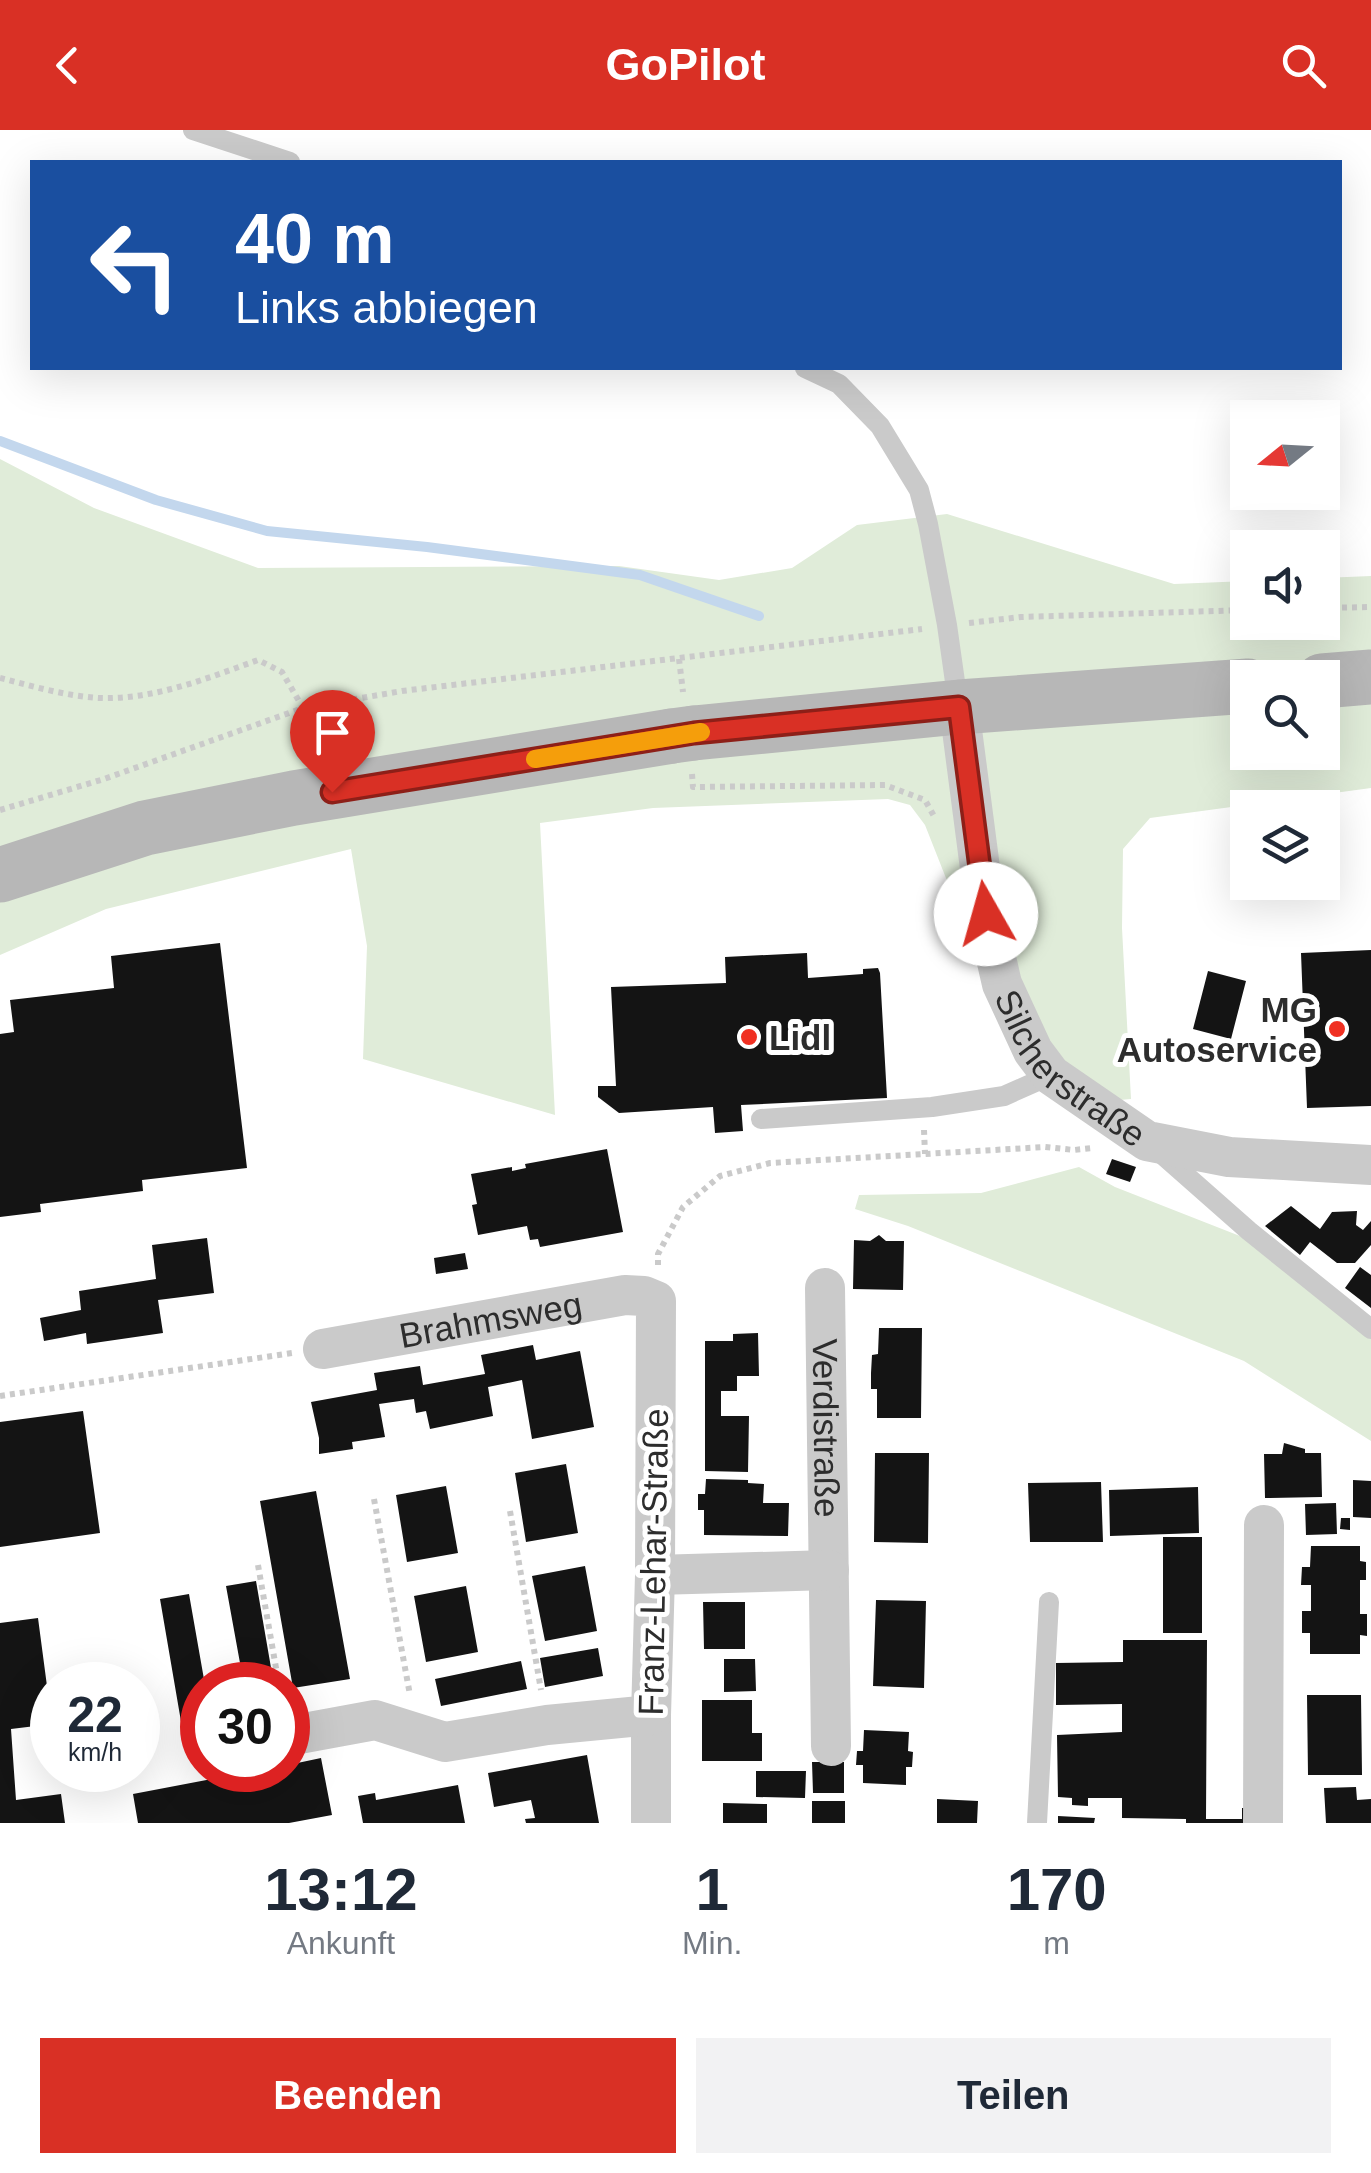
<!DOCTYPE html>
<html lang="de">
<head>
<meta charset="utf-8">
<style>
	body { margin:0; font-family:Helvetica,sans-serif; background:#f2f2f3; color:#1f2937; height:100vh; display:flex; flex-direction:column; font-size:38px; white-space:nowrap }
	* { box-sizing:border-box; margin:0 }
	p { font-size:32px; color:#747a83 }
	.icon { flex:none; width:55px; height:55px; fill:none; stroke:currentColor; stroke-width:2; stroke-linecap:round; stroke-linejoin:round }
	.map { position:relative; height:1693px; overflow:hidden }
	.details { display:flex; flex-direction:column; background:#fff; flex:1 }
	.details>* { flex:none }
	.banner { position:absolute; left:30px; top:30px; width:1312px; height:210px; border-radius:0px; box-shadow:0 10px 40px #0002; background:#1a4fa0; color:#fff; overflow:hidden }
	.needle { width:65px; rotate:252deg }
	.tools { position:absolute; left:1230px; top:270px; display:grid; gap:20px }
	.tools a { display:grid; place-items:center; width:110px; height:110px; border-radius:0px; background:#fff; box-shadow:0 10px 40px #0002; font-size:50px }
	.speed { position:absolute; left:30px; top:1532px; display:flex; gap:20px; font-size:50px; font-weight:700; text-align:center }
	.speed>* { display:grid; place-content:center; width:130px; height:130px; border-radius:50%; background:#fff; box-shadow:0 10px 40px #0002; line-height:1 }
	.speed small { font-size:25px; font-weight:400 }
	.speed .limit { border:15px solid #d22; background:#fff; color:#111 }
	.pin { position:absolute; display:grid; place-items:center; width:85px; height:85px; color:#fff; margin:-102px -42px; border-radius:50% 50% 50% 0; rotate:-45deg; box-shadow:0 0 10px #0007 }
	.pin .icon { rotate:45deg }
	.me { position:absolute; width:110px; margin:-55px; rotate:353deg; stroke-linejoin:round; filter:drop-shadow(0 0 8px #0008) }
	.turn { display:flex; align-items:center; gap:35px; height:210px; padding:0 40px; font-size:45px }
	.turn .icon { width:130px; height:130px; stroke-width:2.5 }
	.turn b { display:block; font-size:70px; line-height:85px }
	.eta { display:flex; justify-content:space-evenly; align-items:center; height:170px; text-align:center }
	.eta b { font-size:60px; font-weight:600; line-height:70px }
	.cta { display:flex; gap:20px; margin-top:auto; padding:20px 40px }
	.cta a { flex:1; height:115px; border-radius:0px; background:#d93025; color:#fff; font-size:40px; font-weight:600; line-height:115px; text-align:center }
	.cta a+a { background:#f2f2f3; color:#1f2937 }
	header { display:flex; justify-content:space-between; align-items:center; height:130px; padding:0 40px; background:#d93025; color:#fff; font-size:45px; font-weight:600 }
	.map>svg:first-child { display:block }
	.green { fill:#e0ecd9; fill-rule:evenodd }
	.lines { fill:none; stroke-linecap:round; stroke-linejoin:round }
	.stream { stroke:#c3d7ed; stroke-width:10 }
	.building { fill:#141414 }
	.path { stroke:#cacaca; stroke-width:6; stroke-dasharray:5 5; stroke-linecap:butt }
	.lane { stroke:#cacaca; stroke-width:20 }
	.street { stroke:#cacaca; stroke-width:40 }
	.secondary { stroke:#b7b7b7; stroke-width:55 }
	.secondary-bridge { stroke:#b7b7b7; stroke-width:55 }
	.route-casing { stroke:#8d1f18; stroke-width:25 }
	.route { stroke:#d93025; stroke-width:18 }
	.slow { stroke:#f59e0b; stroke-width:18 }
	.poi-dot { fill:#f03022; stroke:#fff; stroke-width:4 }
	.labels { text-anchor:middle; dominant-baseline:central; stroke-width:10; stroke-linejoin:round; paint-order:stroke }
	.poi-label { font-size:35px; font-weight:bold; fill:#2d2d2d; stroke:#fff; text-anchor:end }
	.street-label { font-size:35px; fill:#2d2d2d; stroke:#fff }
</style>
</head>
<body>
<header><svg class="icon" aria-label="back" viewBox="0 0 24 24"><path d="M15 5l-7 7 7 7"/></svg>GoPilot<svg class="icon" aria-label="search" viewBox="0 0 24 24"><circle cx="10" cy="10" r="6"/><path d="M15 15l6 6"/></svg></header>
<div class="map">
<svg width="1371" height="1693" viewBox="0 0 1371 1693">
	<rect width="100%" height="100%" fill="#fff"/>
	<path class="green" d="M0 329 94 378 258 438 619 436 719 450 792 438 857 395 947 384 1174 454 1247 451 1248 492H1322L1323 448 1371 446V658L1150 688 1123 719 1122 798 1131 969 1062 975 1021 938 925 695 910 675 888 669 653 678 540 693 555 985 363 929 367 816 351 719 106 779 0 825ZM1248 548H1322V622H1248Z
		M1079 1037 1115 1057 1245 1108 1371 1207V1311L1244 1231 908 1096 855 1079 859 1065 981 1063Z"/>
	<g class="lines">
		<path class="stream" d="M0 311 156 370 267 401 427 417 640 445 759 486"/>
	</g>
	<path class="building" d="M220 813 247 1038 142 1050 143 1061 40 1074 41 1082 0 1087V904L14 902 10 870 114 858 111 826Z
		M1371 820V976L1307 978 1301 823Z
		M807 823 808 848 863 844V839L878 838 880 843 887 968 741 975 743 1001 715 1003 713 977 619 983 598 967V956H616L611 857 726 853 725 827Z
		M1208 841 1246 851 1231 909 1193 899Z
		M607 1019 623 1102 540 1117 538 1109 530 1110 527 1096 478 1105 472 1075 477 1074 471 1044 512 1037V1041L526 1038 525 1034Z
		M1112 1029 1136 1037 1130 1052 1106 1044Z
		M1291 1076 1320 1099 1332 1082 1357 1081 1356 1095 1363 1100 1371 1091V1115L1355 1133H1337L1310 1112 1300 1125 1265 1096Z
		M879 1105 886 1111H904L903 1160 853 1159 854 1110 870 1111Z
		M207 1108 214 1163 158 1170 163 1203 87 1214 86 1203 44 1211 40 1188 81 1180 79 1161 156 1149 152 1115Z
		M465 1123 468 1139 436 1144 434 1128Z
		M1360 1137 1371 1145V1178L1345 1158Z
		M879 1198H922L921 1288H877V1259H871V1243L872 1225 878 1224Z
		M758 1203 759 1246H737V1261H721V1286H749L748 1342 705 1341V1211H733V1204Z
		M533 1215 536 1230 580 1221 594 1297 532 1309 522 1250 488 1257 493 1286 430 1299 426 1281 416 1283 414 1269 379 1274 385 1307 352 1312 353 1319 319 1324V1308L311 1272 377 1260 374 1243 420 1236 423 1255 485 1244 481 1225Z
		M83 1281 100 1403 0 1417V1292Z
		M1284 1313 1305 1319V1323H1321L1322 1367 1265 1368 1264 1324H1282Z
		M875 1323H929L928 1413 874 1412Z
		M566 1334 578 1403 526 1412 515 1343Z
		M706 1349 748 1350V1353L764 1354 763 1373H789L788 1406 704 1405V1380H698V1364H705Z
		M1353 1350 1371 1351V1388L1353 1387Z
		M1101 1352 1103 1412H1030L1028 1353Z
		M446 1356 458 1423 407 1432 396 1365Z
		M1198 1357 1199 1403 1110 1406 1109 1360Z
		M316 1361 350 1549 293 1558 260 1371Z
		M1336 1373 1337 1404 1306 1405 1305 1374Z
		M1341 1388H1350V1400L1340 1399Z
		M1163 1407H1202V1503H1163Z
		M1311 1416H1360V1431L1366 1432V1450H1360V1484H1367V1506L1360 1505V1524H1310V1503H1302V1481H1311V1455H1301L1302 1437H1310Z
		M585 1436 597 1501 545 1511 532 1446Z
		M256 1451 274 1555H244L226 1456Z
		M466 1456 478 1522 426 1532 414 1466Z
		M189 1464 205 1555H202V1606L184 1609 160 1469Z
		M876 1470 926 1471 924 1558 873 1556Z
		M703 1472H745V1519H704Z
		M38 1488 52 1594 11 1599 16 1670 61 1664 65 1693H0V1493Z
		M1123 1510H1207L1206 1689H1242V1678H1259V1693H1186V1689L1122 1688V1668H1088V1676L1072 1675V1668L1058 1667 1057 1605 1122 1602V1574L1056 1575V1533L1123 1532Z
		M598 1518 603 1546 545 1557 540 1528Z
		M724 1529H755L756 1561 724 1562Z
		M521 1531 527 1559 441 1576 435 1549Z
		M1307 1565H1361L1362 1645H1308Z
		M702 1570H752V1603H762V1631H702Z
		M864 1600 909 1602 908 1621 913 1622 912 1637H906V1655L863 1653V1635H856L857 1621H863Z
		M587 1625 599 1693H526L525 1689 535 1688 531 1670 494 1677 488 1643Z
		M321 1628 332 1685 289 1693H138L133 1664 259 1640H288V1635Z
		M812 1632H844V1663H813Z
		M65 1640H100L101 1649 67 1655Z
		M756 1641H806L805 1668 756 1667Z
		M458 1655 465 1693H363L358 1666 375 1663 376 1670Z
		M1356 1657 1357 1670 1371 1669V1693H1326L1324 1658Z
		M937 1669 978 1671 977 1693H937Z
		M812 1671H845V1693H812Z
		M723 1673 767 1674V1693H723Z
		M1058 1686 1095 1688 1094 1693H1058Z"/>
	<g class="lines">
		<path class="path" d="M1322 478 1371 477
			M969 493 1021 487 1248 480
			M679 529 683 562
			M0 548C32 556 66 566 99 568 154 570 208 548 258 530L282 542 303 578
			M692 644 693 657 885 655 925 670 935 688
			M0 680 104 649 303 578 402 561 922 499
			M924 1000 925 1024
			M658 1135V1124L683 1077 720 1046 770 1033 1045 1017 1074 1020 1093 1018
			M0 1266 292 1223
			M374 1369 410 1565
			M510 1381 541 1560
			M258 1435 279 1555"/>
		<path class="lane" d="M193 0 290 32
			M805 238 839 254 880 296 919 360 928 394 947 495 958 573
			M761 989 932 977 1004 966 1051 945
			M1156 1019 1249 1101 1371 1199
			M1037 1693 1049 1472"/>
		<g class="street">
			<path id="s1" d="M959 577 986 784 1002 854 1033 921 1051 945 1147 1011 1229 1027 1371 1035"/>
			<path id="s2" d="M825 1158 831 1616"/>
			<path id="s3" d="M323 1219 625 1165 644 1166 656 1171 655 1445 651 1585V1693"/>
			<path d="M655 1445 829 1440"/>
			<path d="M288 1606 375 1590 445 1612 547 1595 651 1585"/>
			<path d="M1263 1693 1264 1395"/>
		</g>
		<path class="secondary" d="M1322 551 1371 547
			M694 603 959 577 1248 556
			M0 745 145 698 294 668 672 606"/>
		<path class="secondary-bridge" d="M672 606 694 603"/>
	</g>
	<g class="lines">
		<g class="route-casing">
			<path id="route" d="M332 662 694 603 959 577 986 784"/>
		</g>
		<use href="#route" class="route"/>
		<path class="slow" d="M535 629 701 602"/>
	</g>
	<g class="poi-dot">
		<circle cx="1337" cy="899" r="10"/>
		<circle cx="749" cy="907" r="10"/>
	</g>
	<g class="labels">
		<g class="poi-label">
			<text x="1317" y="879">MG<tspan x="1317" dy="40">Autoservice</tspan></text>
			<text x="769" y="907" text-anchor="start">Lidl</text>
		</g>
		<g class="street-label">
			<text stroke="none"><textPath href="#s1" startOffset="392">Silcherstraße</textPath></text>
			<text stroke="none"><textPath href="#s3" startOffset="170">Brahmsweg</textPath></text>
			<text stroke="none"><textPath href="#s2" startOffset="140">Verdistraße</textPath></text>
			<text transform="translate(653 1432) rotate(-89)">Franz-Lehar-Straße</text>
		</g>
	</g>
</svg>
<div class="tools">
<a><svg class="needle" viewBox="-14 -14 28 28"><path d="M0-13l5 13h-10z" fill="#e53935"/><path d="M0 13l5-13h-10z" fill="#747a83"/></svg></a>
<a><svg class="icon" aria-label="sound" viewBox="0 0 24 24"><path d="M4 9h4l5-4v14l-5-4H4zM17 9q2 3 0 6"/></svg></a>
<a><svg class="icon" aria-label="search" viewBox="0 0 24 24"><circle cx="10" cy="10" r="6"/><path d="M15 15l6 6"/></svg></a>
<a><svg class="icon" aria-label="layers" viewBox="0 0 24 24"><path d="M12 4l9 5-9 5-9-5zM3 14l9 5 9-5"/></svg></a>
</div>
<div class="speed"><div>22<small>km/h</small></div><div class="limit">30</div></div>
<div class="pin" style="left:332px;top:662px;background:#d93025"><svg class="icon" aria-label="arrive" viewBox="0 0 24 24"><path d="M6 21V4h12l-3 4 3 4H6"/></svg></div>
<svg class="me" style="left:986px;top:784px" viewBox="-20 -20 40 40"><circle r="19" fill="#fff"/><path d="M0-13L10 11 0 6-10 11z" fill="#d93025"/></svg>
<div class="banner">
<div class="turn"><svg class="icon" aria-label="left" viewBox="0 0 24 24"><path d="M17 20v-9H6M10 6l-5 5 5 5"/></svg><div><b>40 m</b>Links abbiegen</div></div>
</div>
</div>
<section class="details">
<div class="eta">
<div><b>13:12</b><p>Ankunft</p></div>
<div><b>1</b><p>Min.</p></div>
<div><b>170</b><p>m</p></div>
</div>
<div class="cta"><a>Beenden</a><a>Teilen</a></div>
</section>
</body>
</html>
